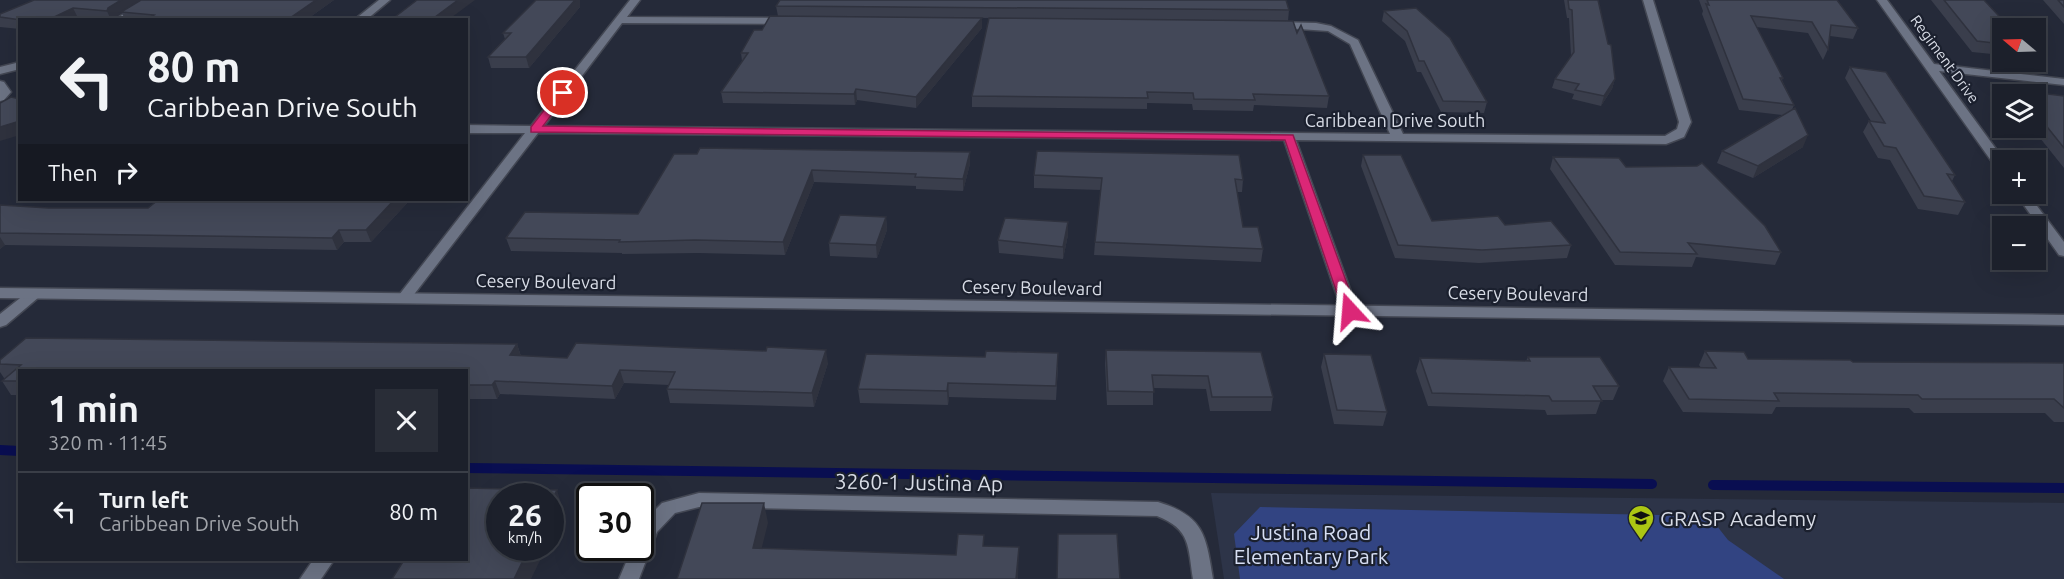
<!DOCTYPE html>
<html lang="en">
<head>
<meta charset="utf-8">
<style>
	body { margin:0; font-family:Ubuntu,sans-serif; background:#292d37; color:#f1f3f6; height:100vh; display:flex; flex-direction:column; font-size:22px; white-space:nowrap }
	* { box-sizing:border-box; margin:0 }
	p { font-size:20px; color:#a0a3a9 }
	.icon { flex:none; width:33px; height:33px; fill:none; stroke:currentColor; stroke-width:2; stroke-linecap:round; stroke-linejoin:round }
	.map { position:relative; flex:1; overflow:hidden }
	.panel { position:absolute; left:18px; top:369px; width:450px; height:192px; display:flex; flex-direction:column; background:#1c202b; border-radius:0px; box-shadow:0 6px 24px #0002,0 0 0 2px #3a3e47 }
	.panel>* { flex:none }
	.hud { position:absolute; left:18px; top:18px; width:450px; height:183px; border-radius:0px; box-shadow:0 6px 24px #0002,0 0 0 2px #3a3e47; background:#1c202b; color:#f1f3f6; overflow:hidden }
	.needle { width:39px; rotate:289deg }
	.tools { position:absolute; left:1992px; top:18px; display:grid; gap:12px }
	.tools a { display:grid; place-items:center; width:54px; height:54px; border-radius:0px; background:#1c202b; box-shadow:0 6px 24px #0002,0 0 0 2px #3a3e47; font-size:30px }
	.speed { position:absolute; left:486px; top:483px; display:flex; gap:12px; font-size:30px; font-weight:700; text-align:center }
	.speed>* { display:grid; place-content:center; width:78px; height:78px; border-radius:50%; background:#1c202b; box-shadow:0 6px 24px #0002,0 0 0 2px #3a3e47; line-height:1 }
	.speed small { font-size:15px; font-weight:400 }
	.speed .limit { border:3px solid #111; border-radius:9px; background:#fff; color:#111 }
	.pin { position:absolute; display:grid; place-items:center; width:51px; height:51px; color:#fff; margin:-26px; border:3px solid #fff; border-radius:50%; box-shadow:0 2px 6px #0007 }
	.me { position:absolute; width:66px; margin:-33px; rotate:341deg; stroke-linejoin:round; filter:drop-shadow(0 0 4px #0008) }
	.turn { display:flex; align-items:center; gap:21px; height:126px; padding:0 30px; font-size:27px }
	.turn .icon { width:78px; height:78px; stroke-width:2.5 }
	.turn b { display:block; font-size:42px; line-height:51px }
	.then { display:flex; align-items:center; height:57px; padding:0 30px; background:#0003; gap:12px; font-size:22px }
	.round { display:grid; place-items:center; flex:none; width:63px; height:63px; border-radius:0px; background:#292d37 }
	.head { display:flex; align-items:center; justify-content:space-between; height:102px; padding:0 30px }
	h1 { font-size:36px; font-weight:600; line-height:45px }
	ul { padding:0; list-style:none }
	li { display:flex; align-items:center; gap:18px; height:78px; padding:0 30px; border-top:2px solid #3a3e47 }
	li div { flex:1 }
	li b { display:block; font-size:22px }
	li em { font-style:normal }
	.map>svg:first-child { display:block }
	.built { fill:#2d3448 }
	.green { fill:#324482 }
	.lines { fill:none; stroke-linecap:round; stroke-linejoin:round }
	.stream { stroke:#090e51; stroke-width:10 }
	.street-casing { stroke:#434753; stroke-width:3 }
	.secondary-casing { stroke:#434753; stroke-width:3 }
	.street { fill:#6c7384; fill-rule:evenodd }
	.secondary { fill:#6c7384; fill-rule:evenodd }
	.wall { fill:#3a3e4c }
	.shaded-wall { fill:#2f323e }
	.building { fill:#434858; stroke:#2f323e; stroke-width:1.5 }
	.route { fill:#db2777; stroke:#8e194d; stroke-width:1.5 }
	.labels { text-anchor:middle; dominant-baseline:central; stroke-width:4.5; stroke-linejoin:round; paint-order:stroke }
	.far-street-label { font-size:15px; fill:#d8dce6; stroke:#1b202e }
	.street-label { font-size:18px; fill:#d8dce6; stroke:#1b202e }
	.near-street-label { font-size:21px; fill:#d8dce6; stroke:#1b202e }
	.near-poi-label { font-size:21px; fill:#d8dce6; stroke:#1b202e; text-anchor:start }
	.near-park-label { font-size:21px; fill:#d7dff4; stroke:#1b202e }
</style>
</head>
<body>
<div class="map">
<svg width="2064" height="579" viewBox="0 0 2064 579">
	<rect width="100%" height="100%" fill="#252a39"/>
	<path class="built" d="M1211 493 2064 503V579H1224Z"/>
	<path class="green" d="M1260 507 1709 516 1728 540 1784 579H1240L1234 534Z"/>
	<g class="lines">
		<path class="stream" d="M0 450 20 451
			M466 468 1652 484
			M1713 485 2064 488"/>
		<g class="street-casing">
			<path id="street" d="M146 0H158L127 20H114Z
				M379 0H390L366 20H354Z
				M630 0H640L627 17 788 18 793 21 788 24 622 23 544 126 1390 134 1350 44 1328 31 1270 27 1269 25 1274 22 1316 23 1331 26 1358 40 1403 134 1665 136 1677 129 1679 122 1643 0H1653L1691 122 1684 137 1666 144 1296 140 1358 311 1350 316 1342 311 1284 140 538 133 409 301H399L396 298 399 295 525 133H466V125L531 126Z
				M1877 0H1887L1934 64 2064 79V85L1939 71 2004 160H2002V170L1997 169Z
				M20 62V69L0 74V67Z
				M0 81 4 82 11 92 4 100 0 101Z
				M2016 194H2028L2064 242V256L2059 255Z
				M34 289 42 294 39 297 6 325 0 327V314L29 291Z
				M699 493 1158 502C1204 516 1206 535 1213 579H1193C1188 547 1191 529 1157 516L699 507 675 513 657 532 639 579H619L632 548H640L642 523 662 503Z
				M313 560H334L321 579H300Z"/>
		</g>
		<g class="secondary-casing">
			<path id="secondary" d="M0 288 2064 315V325L0 298Z"/>
		</g>
		<use href="#street" class="street"/>
		<use href="#secondary" class="secondary"/>
	</g>
	<path class="wall" d="M34 0H334L306 20H125L122 13 113 18V20L78 18 20 20V29L0 27V14Z
		M536 0H580V7L529 68H491L488 57 505 39 503 33Z
		M1564 0H1598L1615 79 1612 89 1601 106 1572 99 1574 94 1552 88 1555 79 1571 56 1569 18H1567Z
		M1699 0H1837L1858 28 1853 39 1830 36 1828 49 1823 60 1808 33 1756 27 1783 78 1782 80 1794 105 1792 110 1803 147 1753 178 1717 163 1722 151 1782 115 1739 110 1702 14 1703 11Z
		M1931 0H1984L2002 28V55L1972 52Z
		M2043 0H2064V24Z
		M776 6 1289 10 1288 21 778 16Z
		M1384 11 1487 102 1484 113 1441 112 1421 72H1417L1405 41 1382 21Z
		M982 28 916 108 857 100 855 105 723 103 721 92 742 61 741 53Z
		M1297 33 1329 96 1327 108 1254 105 1253 111 1193 110 1192 104 1147 103V109L972 107V96Z
		M1850 67 1955 175 1952 181 1965 202 1958 215 1918 209 1890 160 1878 158 1863 132 1869 121H1871L1845 78Z
		M2016 90 2064 96V168L2032 128H2036V94H2014Z
		M674 154 970 164 963 191 916 189V186L814 182 785 255 698 253 622 254V253L511 251 506 238 638 214Z
		M1363 155 1432 221 1505 225 1571 245 1567 258 1479 263 1395 258 1361 166Z
		M1553 157 1626 167 1781 252 1775 265 1696 257 1692 267 1615 265 1550 169Z
		M1034 175 1243 180 1242 192H1237L1243 227 1263 249 1261 262 1094 255 1095 242 1101 190 1034 188Z
		M158 200H410L371 242H344L337 250 5 245 0 249V205L49 208H148Z
		M886 217 887 230 877 258 830 256 829 243Z
		M1068 235 1063 259 999 253 998 240Z
		M517 344 521 356 567 358 828 363 814 407 670 403 667 389 669 385 624 383 615 399 500 394 497 399H466V370H20V395H11L2 381 6 378H4L0 372V360Z
		M1106 350 1261 352 1273 397 1271 411H1210L1206 389 1153 388V405H1107L1105 363Z
		M1705 351 1748 359 1853 362 2064 363V422H2054L2045 413H1914L1909 408 1776 407 1772 414 1683 412 1663 381 1669 367 1701 368 1699 365Z
		M1324 354 1387 412 1383 426 1334 424 1321 367Z
		M1528 357 1619 386 1613 400H1601L1596 414 1547 415 1545 410 1428 406 1416 371 1420 358 1526 361Z
		M1058 367 1056 400 949 397 948 405 860 403 858 389Z"/>
	<path class="shaded-wall" d="M121 0H142L111 20 107 11 108 8Z
		M316 0H334L306 20H287Z
		M458 0H475L448 20H431Z
		M575 0H580V7L529 68 526 57Z
		M73 8 78 18 76 20H48Z
		M982 18V28L916 108V97Z
		M1615 79 1612 89 1601 106 1604 96Z
		M856 89 857 100 855 105 854 94Z
		M20 121V135L0 141V127Z
		M1808 135 1803 147 1753 178 1758 166Z
		M970 152V164L963 191V179Z
		M812 170 814 182 785 255 783 242Z
		M394 200H410L371 242 366 230Z
		M886 217 887 230 877 258 876 245Z
		M1068 222V235L1063 259V247Z
		M339 230 344 242 337 250 332 238Z
		M0 237 5 245 0 249Z
		M517 344 521 357 510 355Z
		M826 350 828 363 814 407 812 393Z
		M620 370 624 383 615 399 612 386Z
		M495 381 500 394 497 399 492 385Z
		M948 383 949 397 948 405 947 391Z
		M557 490 563 510 550 537V503Z
		M764 503 768 523 757 567 753 548Z
		M1019 547 1018 579H1016Z
		M529 548H546L531 579H514Z"/>
	<path class="building" d="M34 0H121L108 8 107 11 73 8 48 20H21L0 17V14Z
		M141 0H316L287 20H146L154 15 121 12Z
		M417 0H458L431 20H391Z
		M536 0H575L526 57H488L511 33H503Z
		M780 0H1286L1289 10 776 6Z
		M1568 0H1598L1608 44 1611 45 1615 79 1604 96 1575 90 1579 84 1555 79 1574 52 1572 10 1569 9Z
		M1707 0H1837L1858 28 1831 25 1828 49 1812 22 1751 16 1783 78H1780L1794 105 1743 99 1706 4 1709 5Z
		M1944 0H1984L2010 28H2002V44L1977 41Z
		M2058 0H2064V7Z
		M1416 8 1450 38 1487 102 1443 101 1424 61H1419L1407 31 1384 11Z
		M770 16 982 18 916 97 856 89 854 94 721 92 748 53H741L754 30H762Z
		M989 18 1293 21 1297 33 1301 25 1329 96 1253 94 1255 100 1194 99 1193 93 1147 92 1148 98 972 96Z
		M1850 67 1886 72 1955 175 1947 174 1965 202 1924 196 1896 148 1884 146 1869 121 1885 123Z
		M2016 90 2064 96V148L2036 113V94H2020Z
		M11 97 20 99V121L0 127V103Z
		M1795 108 1808 135 1758 166 1722 151Z
		M700 148 970 152 963 179 915 177 916 174 812 170 783 242 695 240 619 242 620 240 506 238 525 212 638 214 674 154H697Z
		M1037 151 1239 155 1243 180 1235 179 1243 227H1258L1263 249 1095 242 1102 178 1034 175Z
		M1363 155H1401L1432 221 1498 216 1505 225 1551 221 1571 245 1482 250 1398 245Z
		M1553 157 1619 158 1626 167 1697 166 1702 163 1765 226 1781 252 1688 243 1697 254 1620 252Z
		M158 200H394L366 230H339L332 238 0 233V205L49 208H148Z
		M840 215 886 217 876 245 829 243Z
		M1005 218 1068 222 1063 247 998 240Z
		M26 338 517 344 510 355 567 358 576 343 766 351 767 347 826 350 812 393 667 389 675 372 620 370 612 386 495 381 492 385H466V370H20V381H2L21 365 0 364V360Z
		M1106 350 1261 352 1273 397H1212L1208 376 1152 375 1154 392 1108 391Z
		M986 351 1058 353 1056 386 948 383 947 391 858 389 866 354 985 357Z
		M1705 351 1744 352 1748 359 1850 360 1853 362 2064 363V408L2054 399H1922L1918 395 1774 393 1779 401 1689 399 1669 367 1716 368Z
		M1324 354 1371 355 1387 412 1337 410Z
		M1528 357H1600L1619 386H1593L1602 401H1552L1549 396 1432 393 1420 358 1530 361Z
		M466 488 557 490 550 503V496H500V548H529L514 579H392L404 560H466Z
		M702 503H764L753 548 956 555 958 534 984 535 983 546 1019 547 1016 579H677Z
		M1058 534H1117L1120 579H1057Z"/>
	<path class="route" d="M563 90 568 93 543 126 1293 135 1357 311 1350 315 1343 311 1285 140 531 132V127L559 91Z"/>
	<defs>
		<g id="school-pin" transform="scale(1.35)"><path d="M0 17L-7.5 6A9.5 9.5 0 1 1 7.5 6Z" fill="#acc613" stroke="#1b202e"/><path d="M0-5L7-2L0 1L-7-2ZM-4 1L0 2.5L4 1V4Q0 6-4 4Z" fill="#111"/></g>
	</defs>
	<g fill-rule="evenodd">
		<use href="#school-pin" x="1641" y="518"/>
	</g>
	<g class="labels">
		<g class="far-street-label">
			<text transform="translate(1945 59) rotate(54)">Regiment Drive</text>
		</g>
		<g class="street-label">
			<text x="1395" y="120">Caribbean Drive South</text>
			<text transform="translate(546 281) rotate(1)">Cesery Boulevard</text>
			<text transform="translate(1032 287) rotate(1)">Cesery Boulevard</text>
			<text transform="translate(1518 293) rotate(1)">Cesery Boulevard</text>
		</g>
		<g class="near-street-label">
			<text transform="translate(919 482) rotate(1)">3260-1 Justina Ap</text>
		</g>
		<g class="near-poi-label">
			<text x="1660" y="518">GRASP Academy</text>
		</g>
		<g class="near-park-label">
			<text x="1311" y="532">Justina Road<tspan x="1311" dy="24">Elementary Park</tspan></text>
		</g>
	</g>
</svg>
<div class="tools">
<a><svg class="needle" viewBox="-14 -14 28 28"><path d="M0-13l5 13h-10z" fill="#e53935"/><path d="M0 13l5-13h-10z" fill="#a0a3a9"/></svg></a>
<a><svg class="icon" aria-label="layers" viewBox="0 0 24 24"><path d="M12 4l9 5-9 5-9-5zM3 14l9 5 9-5"/></svg></a>
<a>+</a>
<a>−</a>
</div>
<div class="speed"><div>26<small>km/h</small></div><div class="limit">30</div></div>
<div class="pin" style="left:563px;top:93px;background:#d93025"><svg class="icon" aria-label="arrive" viewBox="0 0 24 24"><path d="M6 21V4h12l-3 4 3 4H6"/></svg></div>
<svg class="me" style="left:1350px;top:311px" viewBox="-20 -20 40 40"><path d="M0-17L14 15 0 8-14 15z" fill="#db2777" stroke="#fff" stroke-width="4"/></svg>
<div class="hud">
<div class="turn"><svg class="icon" aria-label="left" viewBox="0 0 24 24"><path d="M17 20v-9H6M10 6l-5 5 5 5"/></svg><div><b>80 m</b>Caribbean Drive South</div></div>
<div class="then">Then<svg class="icon" aria-label="right" viewBox="0 0 24 24"><path d="M7 20v-9h11M14 6l5 5-5 5"/></svg></div>
</div>
<section class="panel">
<div class="head"><div><h1>1 min</h1><p>320 m · 11:45</p></div><a class="round"><svg class="icon" aria-label="close" viewBox="0 0 24 24"><path d="M6 6l12 12M18 6L6 18"/></svg></a></div>
<ul>
<li><svg class="icon" aria-label="left" viewBox="0 0 24 24"><path d="M17 20v-9H6M10 6l-5 5 5 5"/></svg><div><b>Turn left</b><p>Caribbean Drive South</p></div><em>80 m</em></li>
</ul>
</section>
</div>
</body>
</html>
